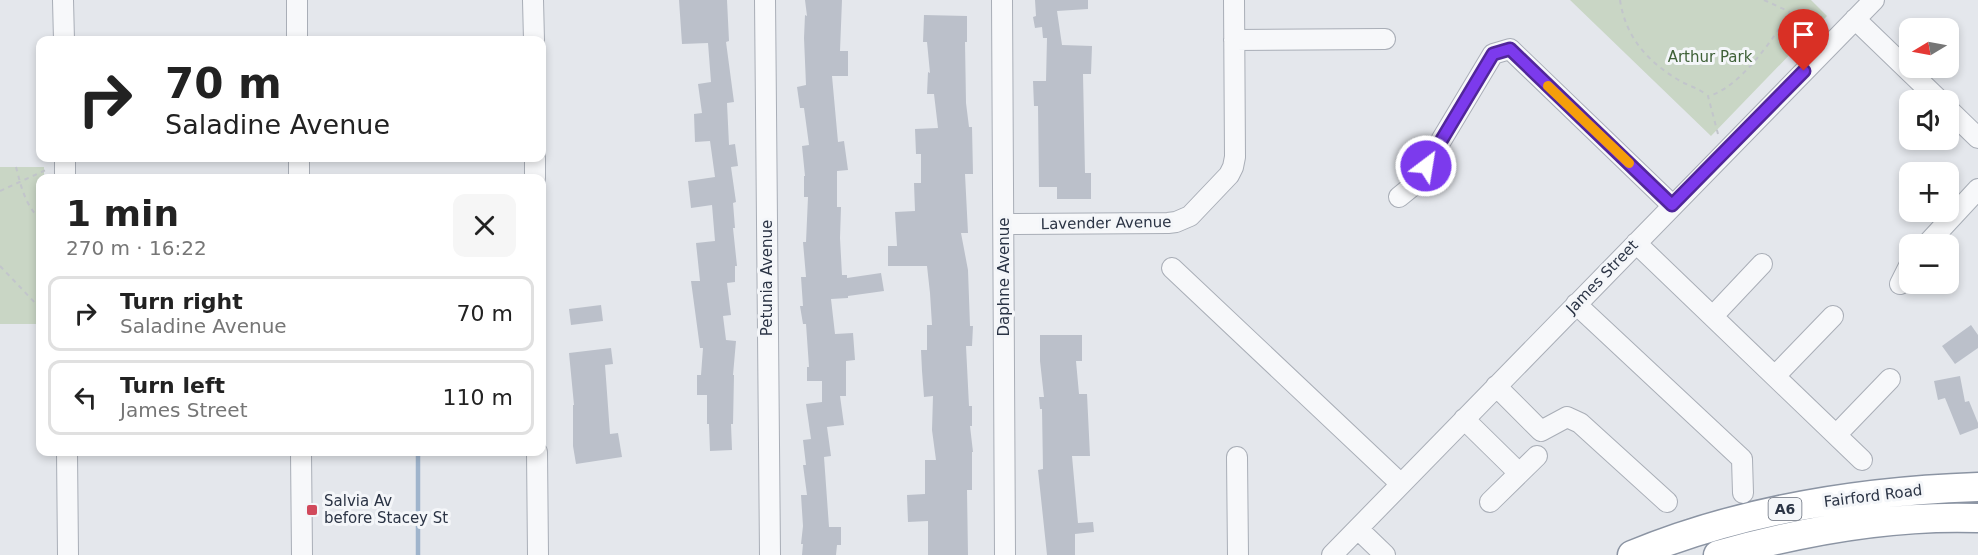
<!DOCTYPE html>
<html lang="en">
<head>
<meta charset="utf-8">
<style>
	body { margin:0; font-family:"DejaVu Sans",sans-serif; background:#f6f6f6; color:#222; height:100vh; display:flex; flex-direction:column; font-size:22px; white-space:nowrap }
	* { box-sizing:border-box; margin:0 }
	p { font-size:20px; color:#767676 }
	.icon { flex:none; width:33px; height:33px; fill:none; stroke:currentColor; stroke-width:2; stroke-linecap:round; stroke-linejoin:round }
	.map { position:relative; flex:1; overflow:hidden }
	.sheet { position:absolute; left:36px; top:174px; width:510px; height:282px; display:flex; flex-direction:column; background:#fff; border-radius:12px; box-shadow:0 3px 9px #0003 }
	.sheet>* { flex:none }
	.hud { position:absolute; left:36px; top:36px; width:510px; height:126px; border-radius:12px; box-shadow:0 3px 9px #0003; background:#fff; color:#222; overflow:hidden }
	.needle { width:39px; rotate:260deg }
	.controls { position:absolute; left:1899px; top:18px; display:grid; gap:12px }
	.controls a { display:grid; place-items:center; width:60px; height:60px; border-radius:12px; background:#fff; box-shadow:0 3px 9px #0003; font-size:30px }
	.pin { position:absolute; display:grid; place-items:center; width:51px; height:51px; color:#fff; margin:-62px -26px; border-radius:50% 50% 50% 0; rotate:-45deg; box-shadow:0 0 6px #0007 }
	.pin .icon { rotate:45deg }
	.me { position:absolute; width:66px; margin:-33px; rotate:31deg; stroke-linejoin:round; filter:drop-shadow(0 0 4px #0008) }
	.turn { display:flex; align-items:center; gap:21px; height:126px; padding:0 30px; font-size:27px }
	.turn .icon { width:78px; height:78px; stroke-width:2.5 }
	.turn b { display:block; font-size:42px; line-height:51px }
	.round { display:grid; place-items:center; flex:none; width:63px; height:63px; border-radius:12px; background:#f6f6f6 }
	.headline { display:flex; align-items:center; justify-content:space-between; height:102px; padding:0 30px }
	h1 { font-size:36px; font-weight:800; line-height:45px }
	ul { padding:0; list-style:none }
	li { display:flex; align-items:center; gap:18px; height:75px; margin:0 12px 9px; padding:0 18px; border:3px solid #e0e0e0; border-radius:12px }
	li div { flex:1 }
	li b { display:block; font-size:22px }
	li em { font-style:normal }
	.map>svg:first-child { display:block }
	.green { fill:#c9d6c5 }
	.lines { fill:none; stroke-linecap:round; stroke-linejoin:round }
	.stream { stroke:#9fb4cc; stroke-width:4.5 }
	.building { fill:#bbc0ca }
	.minor-casing { stroke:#a9aeb7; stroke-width:22 }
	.highway-casing { stroke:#8b94a3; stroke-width:31 }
	.path { stroke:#c2c5cb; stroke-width:2; stroke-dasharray:4.5 4.5; stroke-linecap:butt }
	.minor { stroke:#f7f8fa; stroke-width:20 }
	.highway { stroke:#fff; stroke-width:28 }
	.route-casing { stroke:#51269a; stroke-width:15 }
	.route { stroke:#7c3aed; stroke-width:10 }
	.slow { stroke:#f59e0b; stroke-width:10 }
	.poi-dot { fill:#d1495b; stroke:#f4f6f9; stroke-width:2 }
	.labels { text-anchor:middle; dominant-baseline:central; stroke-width:6; stroke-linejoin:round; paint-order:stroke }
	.shield { fill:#f4f6f9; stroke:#676e7b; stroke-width:1.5 }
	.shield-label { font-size:14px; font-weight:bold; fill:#2b3445 }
	.park-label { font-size:15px; fill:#3f6138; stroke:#f4f6f9 }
	.street-label { font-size:15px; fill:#2b3445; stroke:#f4f6f9 }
	.poi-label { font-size:15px; fill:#2b3445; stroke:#f4f6f9; text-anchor:start }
</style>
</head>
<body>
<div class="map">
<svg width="1978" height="555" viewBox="0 0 1978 555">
	<rect width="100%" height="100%" fill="#e4e7ec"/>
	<path class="green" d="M1570 0H1811L1827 16 1711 136Z
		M0 167H44V178H40V324H0Z"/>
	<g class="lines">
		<path class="stream" d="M418 452V555"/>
	</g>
	<path class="building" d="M679 0H727L729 41 726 42 734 102 727 103 729 145 735 144 738 166 731 167 736 202 733 203 735 228H733L737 266H735V282L727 283 731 315 723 316 726 340 736 341 733 375H734L733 424H731L732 450 710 451 709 424H707V395H697V375H701L703 348H700L691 281H700L696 243 715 241 712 205 691 208 688 181 715 177 710 141 695 142 694 114 702 113 698 84 711 82 708 43 682 44Z
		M805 0H842L840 51H848V76H832L838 142 844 141 848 170 837 171V207H841L840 238 842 275H847V278L881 273 884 291 848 296V298L831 299 835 334 853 333 855 360 846 361V396H840L844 425 827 427 831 456 824 457 829 527H841V545H837L836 555H802L803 544H801L803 526 801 495H807L803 465H806L803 440 811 439 806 404 822 402V381H807V367H809L806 324H803L800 306H803L801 277H806L803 242H806L808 197H804V176H805L802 146 809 145 804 108H800L797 87 806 85 804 38 805 15 807 16Z
		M1035 0H1088V9L1057 11 1062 45 1092 46 1091 74H1083L1085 173H1091V199H1057V187H1039L1038 106H1034L1033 81H1046L1047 38H1043L1042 27 1035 28 1033 17 1036 16Z
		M924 15 967 16V42H965L966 103 969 127H972L973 174H965L968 233H961L968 270 970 326H973L972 346H966L969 406H972V426H970L973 452H972V490H967L968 555H928V521L908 522 907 495 925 494V460H936L932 430 933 396 924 397 922 371 921 350H927V325H932L930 293 927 266H888V246H897L895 212 915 211 914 183H921V154H916L915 129 938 128 934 94H927L928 72 930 73 927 42H923Z
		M601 305 603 321 571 325 569 309Z
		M1971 325 1978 335V348L1955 364 1942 346Z
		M1040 335H1082V361H1076L1079 394H1087L1090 456H1072L1078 523 1093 522 1094 532 1075 534V555H1047L1038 470 1043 469 1042 409H1040L1039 397H1044L1040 361Z
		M611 348 613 364 605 365 610 434 618 433 622 457 576 464 573 446V405H574L569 353Z
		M1960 376 1965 402 1969 401 1978 423V428L1960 435 1945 398 1938 400 1934 381Z"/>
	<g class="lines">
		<g class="minor-casing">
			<path id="minor" d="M63 0 64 40
				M297 0V40
				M533 0 534 40
				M765 0 770 555
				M1002 0 1005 555
				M1855 19 1939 100
				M1234 40 1385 39
				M1948 109 1978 138
				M65 158V178
				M299 158V178
				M535 158V178
				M1399 197 1415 184 1493 54 1510 49 1672 205
				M1004 224 1168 223 1176 222 1190 216 1229 175 1233 167 1235 157 1234 0
				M1636 243 1862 460
				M1927 244 1978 189
				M1172 268 1401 484
				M1900 284 1910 264
				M1576 304 1742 459 1743 493
				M1713 316 1762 264
				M1775 376 1833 316
				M1496 386 1541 431 1567 417 1580 423 1667 502
				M1464 419 1519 473
				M1837 434 1890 379
				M67 452 68 555
				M301 452 302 555
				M537 452 538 555
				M1237 457 1238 555
				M1490 502 1537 456
				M1358 529 1385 555
				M1332 555 1874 0"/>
		</g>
		<g class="highway-casing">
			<path id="highway" d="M1632 555C1741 510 1861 491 1978 487
				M1718 555C1802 531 1891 515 1978 518"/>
		</g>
		<path class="path" d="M1620 0C1626 39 1649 63 1682 82 1690 86 1699 89 1707 95
			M1764 0 1790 12
			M1718 134 1708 96C1739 89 1774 38 1790 12L1811 17 1824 27
			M16 167C21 186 25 205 40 219
			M0 191 48 169
			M0 266 40 308"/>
		<use href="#minor" class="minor"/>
		<use href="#highway" class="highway"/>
	</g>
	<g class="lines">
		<g class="route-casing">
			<path id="route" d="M1426 166 1493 54 1510 49 1672 205 1804 71"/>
		</g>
		<use href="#route" class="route"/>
		<path class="slow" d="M1548 86 1629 163"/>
	</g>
	<rect class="poi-dot" x="306" y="504" width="12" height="12" rx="3"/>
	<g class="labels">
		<rect class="shield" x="1768.5" y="498" width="33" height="22" rx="4.5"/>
		<g class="shield-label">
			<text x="1785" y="509">A6</text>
		</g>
		<g class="park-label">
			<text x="1710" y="57">Arthur Park</text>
		</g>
		<g class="street-label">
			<text transform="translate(1106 223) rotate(-1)">Lavender Avenue</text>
			<text transform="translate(1004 277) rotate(-90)">Daphne Avenue</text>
			<text transform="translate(1602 277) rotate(-46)">James Street</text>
			<text transform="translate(767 278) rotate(-90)">Petunia Avenue</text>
			<text transform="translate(1873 496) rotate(-7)">Fairford Road</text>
		</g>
		<g class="poi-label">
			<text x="324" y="501">Salvia Av<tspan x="324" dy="17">before Stacey St</tspan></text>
		</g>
	</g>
</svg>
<div class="controls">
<a><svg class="needle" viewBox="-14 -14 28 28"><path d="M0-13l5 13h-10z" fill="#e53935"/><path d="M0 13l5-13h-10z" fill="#767676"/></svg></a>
<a><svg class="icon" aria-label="sound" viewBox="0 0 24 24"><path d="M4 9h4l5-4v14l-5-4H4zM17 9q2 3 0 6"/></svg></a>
<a>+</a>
<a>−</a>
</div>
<div class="pin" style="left:1804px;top:71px;background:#d93025"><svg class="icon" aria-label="arrive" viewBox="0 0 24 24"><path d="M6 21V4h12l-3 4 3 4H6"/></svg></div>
<svg class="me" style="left:1426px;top:166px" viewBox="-20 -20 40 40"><circle r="17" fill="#7c3aed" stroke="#fff" stroke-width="3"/><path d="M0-11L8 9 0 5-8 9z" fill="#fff"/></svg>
<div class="hud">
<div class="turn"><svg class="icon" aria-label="right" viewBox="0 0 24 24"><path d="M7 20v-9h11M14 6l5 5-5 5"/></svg><div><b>70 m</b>Saladine Avenue</div></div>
</div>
<section class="sheet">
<div class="headline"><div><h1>1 min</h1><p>270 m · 16:22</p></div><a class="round"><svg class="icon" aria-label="close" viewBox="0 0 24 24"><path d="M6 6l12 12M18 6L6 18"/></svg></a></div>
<ul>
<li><svg class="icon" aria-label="right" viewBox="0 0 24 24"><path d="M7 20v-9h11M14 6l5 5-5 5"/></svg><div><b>Turn right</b><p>Saladine Avenue</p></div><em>70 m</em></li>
<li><svg class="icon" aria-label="left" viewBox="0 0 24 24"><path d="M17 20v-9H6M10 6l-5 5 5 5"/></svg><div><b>Turn left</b><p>James Street</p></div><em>110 m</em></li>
</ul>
</section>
</div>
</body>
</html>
